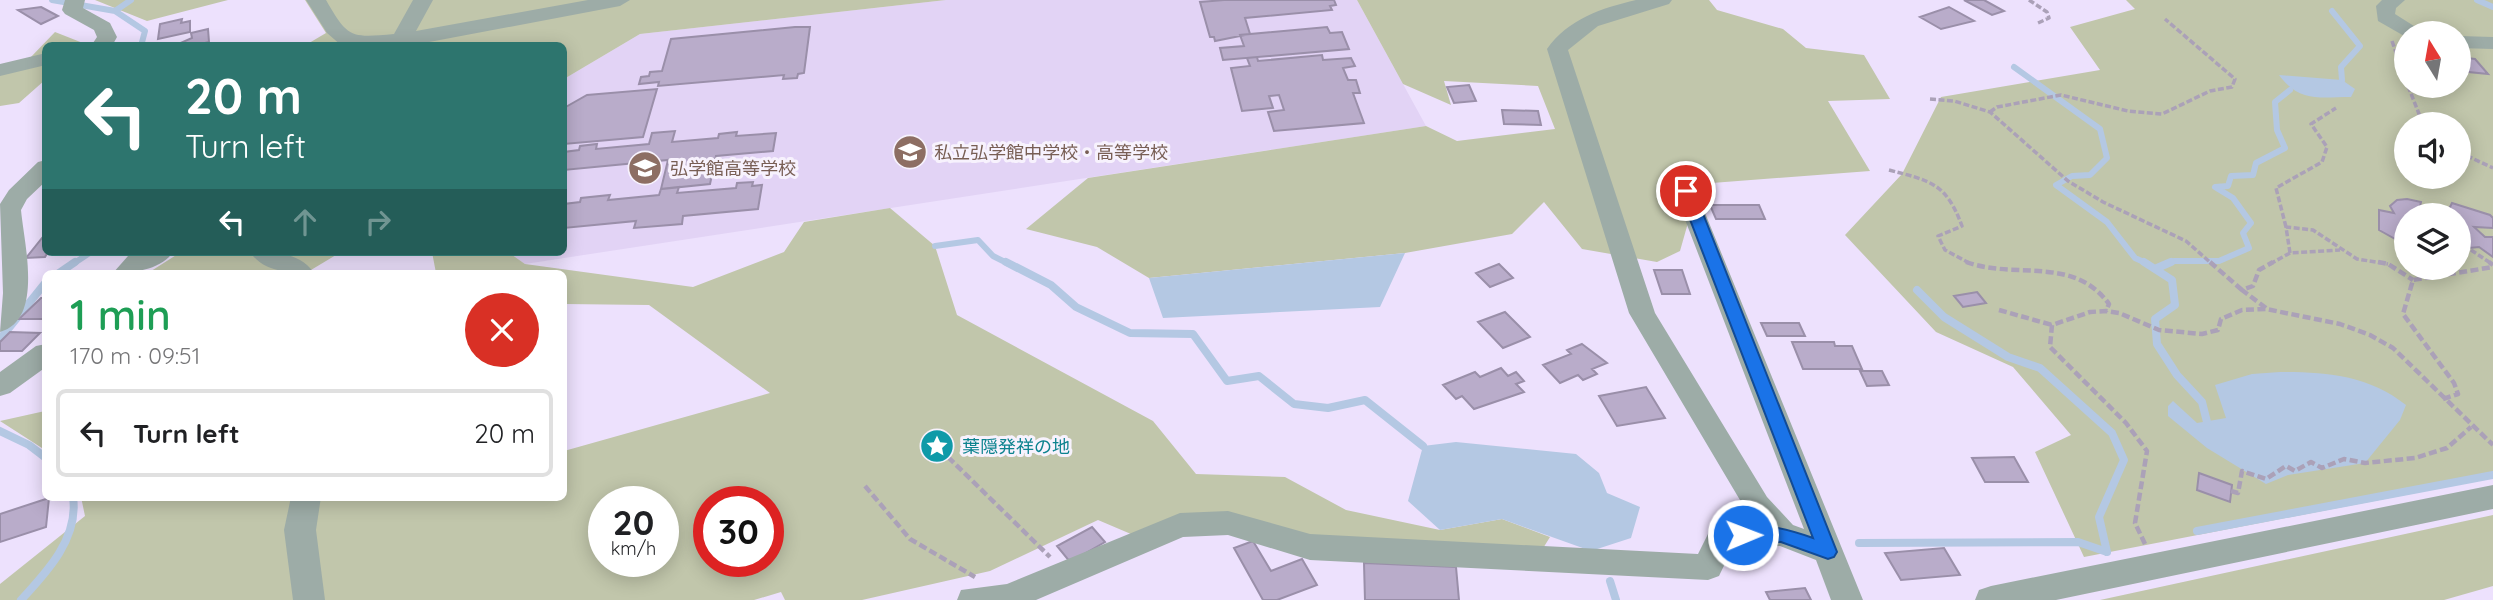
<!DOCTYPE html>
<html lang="en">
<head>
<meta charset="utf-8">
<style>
	body { margin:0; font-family:Quicksand,"Noto Sans JP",sans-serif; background:#f6f6f6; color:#202124; height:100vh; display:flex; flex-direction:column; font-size:26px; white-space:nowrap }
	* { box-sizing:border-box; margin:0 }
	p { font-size:23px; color:#757577 }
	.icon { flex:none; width:38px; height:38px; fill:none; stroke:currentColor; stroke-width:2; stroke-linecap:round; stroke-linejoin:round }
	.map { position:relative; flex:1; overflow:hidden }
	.details { position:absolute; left:42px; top:270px; width:525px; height:231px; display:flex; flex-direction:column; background:#fff; border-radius:10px; box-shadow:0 4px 18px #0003 }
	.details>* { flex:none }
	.hud { position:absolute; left:42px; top:42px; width:525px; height:214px; border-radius:10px; box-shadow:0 4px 18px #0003; background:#2d756e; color:#fff; overflow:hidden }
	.needle { width:46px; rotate:349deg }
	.fabs { position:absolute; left:2394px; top:21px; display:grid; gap:14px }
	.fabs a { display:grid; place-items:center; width:77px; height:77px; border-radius:50%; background:#fff; box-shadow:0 4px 18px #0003; font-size:35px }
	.speed { position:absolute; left:588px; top:486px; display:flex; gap:14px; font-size:35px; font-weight:700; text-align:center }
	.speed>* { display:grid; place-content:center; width:91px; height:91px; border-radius:50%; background:#fff; box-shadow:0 4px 18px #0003; line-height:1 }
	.speed small { font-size:18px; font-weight:400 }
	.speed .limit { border:10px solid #d22; background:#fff; color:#111 }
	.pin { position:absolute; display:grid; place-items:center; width:60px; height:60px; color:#fff; margin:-30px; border:4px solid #fff; border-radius:50%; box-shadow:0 2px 7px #0007 }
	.me { position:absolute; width:77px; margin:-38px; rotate:89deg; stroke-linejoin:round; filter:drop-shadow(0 0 5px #0008) }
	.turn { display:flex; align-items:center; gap:24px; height:147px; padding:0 28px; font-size:32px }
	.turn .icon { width:91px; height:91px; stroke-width:2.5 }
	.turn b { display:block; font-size:49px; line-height:60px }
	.lanes { display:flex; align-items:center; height:66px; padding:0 28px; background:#0003; justify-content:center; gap:35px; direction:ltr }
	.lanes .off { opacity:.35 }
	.round { display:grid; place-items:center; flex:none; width:74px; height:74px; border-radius:37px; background:#f6f6f6 }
	.headline { display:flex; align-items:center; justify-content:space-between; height:119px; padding:0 28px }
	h1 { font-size:42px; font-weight:600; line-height:52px; color:#1e9e55 }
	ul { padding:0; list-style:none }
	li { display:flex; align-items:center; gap:21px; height:88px; margin:0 14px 10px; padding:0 14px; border:4px solid #e0e0e0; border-radius:10px }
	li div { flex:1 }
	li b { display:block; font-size:26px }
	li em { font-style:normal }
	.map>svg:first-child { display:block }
	.built { fill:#e2d3f5 }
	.green { fill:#c1c6ab; fill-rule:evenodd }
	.water { fill:#b4c8e3 }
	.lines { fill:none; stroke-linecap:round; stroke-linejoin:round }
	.stream-far1 { stroke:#b4c8e3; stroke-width:6 }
	.stream { stroke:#b4c8e3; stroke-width:8 }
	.building { fill:#b9acca; stroke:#9a8fa9; stroke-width:2 }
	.path-far1 { stroke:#aba1b8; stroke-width:3.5; stroke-dasharray:6 2.5; stroke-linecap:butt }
	.path { stroke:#aba1b8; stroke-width:4.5; stroke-dasharray:8 3.5; stroke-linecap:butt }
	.minor { fill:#9daca7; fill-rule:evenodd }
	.route { fill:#1a73e8; stroke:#114b97; stroke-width:2 }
	.labels { text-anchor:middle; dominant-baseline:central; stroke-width:6; stroke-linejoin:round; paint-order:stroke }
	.education-label { font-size:18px; fill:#785e54; stroke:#f7f2fd; text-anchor:start }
	.culture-label { font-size:18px; fill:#0d838f; stroke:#f7f2fd; text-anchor:start }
</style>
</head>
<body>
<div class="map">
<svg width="2493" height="600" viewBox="0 0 2493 600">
	<rect width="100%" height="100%" fill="#ede1fd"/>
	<path class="built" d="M946 0H1357L1426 126 525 264 508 252H564V79L640 34Z"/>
	<path class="green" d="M95 0H228L147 21Z
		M305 0H946L640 34 564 79V46H304L326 33Z
		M1357 0H1709L1717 10 1783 29 1806 48 1864 55 1890 99 1828 101 1870 171 1699 184 1680 251 1657 262 1582 249 1544 202 1512 234 1405 253 1149 278 1097 247 1026 229 1088 178 1426 126 1457 141 1555 129 1538 86 1444 81 1451 105 1403 84Z
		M2126 0H2493V478L2084 557 2035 452 2071 435 2013 367 1936 332 1845 235 1902 174 1941 97 2100 70 2070 27 2135 9ZM2406 33H2459V86H2406ZM2406 124H2459V177H2406ZM2406 215H2459V268H2406Z
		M55 32 88 45 46 46 45 80 19 103 0 106V66L29 59Z
		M890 208 935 246 957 315 1153 421 1196 474 1285 477 1346 510 1440 530 1502 519 1550 537 1537 558 1310 547 1228 523 1145 540 1098 520 990 571 862 600H785L781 592 754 600H0V584L85 516 81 497H564V451L770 393 649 305 564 304V273H436L432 252H508L525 264 693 287 784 252 804 222ZM604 502H663V562H604ZM709 502H768V562H709Z
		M181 252H341L306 273H148Z
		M45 411V450L0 421Z
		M2493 515V586L2444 600H2100Z"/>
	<path class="water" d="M2279 75 2342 80 2355 89 2351 97C2320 97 2300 103 2279 75Z
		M1405 253 1380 307 1163 318 1149 278Z
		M2280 372C2326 372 2368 375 2406 405L2400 420 2365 463 2288 475 2266 484 2207 448 2168 416V406L2173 401 2197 423 2226 418 2215 385 2252 374Z
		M1456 442 1576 454 1599 473 1607 493 1640 507 1631 538 1591 551 1502 519 1440 530 1408 501 1423 446Z"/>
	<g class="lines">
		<path class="stream-far1" d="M52 0 115 11 145 31 141 46
			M2477 0 2493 7
			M115 11 131 0
			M2332 11 2360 46 2341 67 2342 80
			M2014 67 2100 129 2107 158 2090 175 2072 176 2056 185 2107 222 2135 258 2148 264
			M935 246 978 240 993 256 1009 264
			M73 264 91 252
			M2167 264 2174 261H2219L2249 248 2243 233 2251 223 2233 198 2215 187 2228 186 2231 176 2253 175 2256 163 2285 148 2277 130 2275 102 2290 90"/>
		<path class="stream" d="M1006 262 1051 285 1076 307 1130 333 1193 334 1227 381 1259 376 1294 404 1328 408 1365 400 1423 446
			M2144 262 2172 280 2175 305 2155 319 2157 344 2177 375 2202 402 2207 422
			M2157 268 2171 262
			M59 273 75 262
			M1917 290 1944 317 2008 357 2040 368 2112 433 2124 460 2099 517 2107 552
			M0 339 46 282
			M0 431 29 445 46 458
			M2197 531 2493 475
			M1859 543 2078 542 2107 552
			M1610 581 1616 600
			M21 600C47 572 79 538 73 497"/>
	</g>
	<path class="building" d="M1224 0H1334L1336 5 1330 6 1332 10 1245 18 1250 34 1215 41 1214 37H1210L1200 2Z
		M1964 0H1984L2004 11 1992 15Z
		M41 7 58 16 41 24 18 10Z
		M1949 7 1974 21 1941 29 1920 17Z
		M182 19 181 23 190 21V32L158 39 160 24Z
		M795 27H810L804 73 798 74 797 78 783 79 784 75 658 86 659 82 639 84 641 77 649 76 650 72 662 71 671 39Z
		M1327 27 1330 33 1342 32 1349 49 1223 60 1220 48 1244 46 1240 35Z
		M208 29 209 42 201 44 204 46H174L192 38 191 33Z
		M1322 55 1323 60 1351 58 1355 66 1343 68 1348 80H1356L1360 93H1353L1364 123 1274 131 1268 112 1284 110 1279 95 1269 96 1273 108 1242 111 1231 68 1250 66 1247 58 1257 57 1258 61Z
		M2459 57 2475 59 2488 74 2459 71Z
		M1469 85 1476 101 1454 103 1447 87Z
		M657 89 643 137 564 144V108L587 95Z
		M1502 110 1538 111 1541 125 1504 124Z
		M675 131 672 142 718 138 719 134 737 132 736 136 776 133 773 151 716 156 710 184 661 189 668 160 564 170V152L579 150 580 146 597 144 596 149 649 144 652 133Z
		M753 182 752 186 762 185 758 209 683 216 682 224 634 228 636 221 564 228V204L580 202 581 198 610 195 608 200 659 195 661 189 679 187 677 193 736 188 737 183Z
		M2407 199 2421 202 2419 211 2429 210 2446 215 2452 203 2490 215 2493 218V228L2474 227 2485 237H2493V257L2479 247 2459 249V215H2406V245L2379 230V210L2394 213 2390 206 2397 200Z
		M1710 205H1759L1765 219H1716Z
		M46 233V252H48L45 257 26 258Z
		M1499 264 1513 278 1490 287 1476 273Z
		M1654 270H1682L1690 294H1662Z
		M1977 292 1986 303 1963 307 1954 296Z
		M41 298H46V319H19Z
		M1505 312 1530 337 1503 348 1478 322Z
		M1761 323H1799L1805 336H1767Z
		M10 332 40 333 22 351H0V342Z
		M1792 342H1834L1835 346H1852L1862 369H1803Z
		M1582 344 1607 363 1592 369 1597 374 1583 380 1578 375 1560 383 1543 365 1571 354 1567 350Z
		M1501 368 1508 376 1516 372 1524 381 1516 384 1524 392 1474 409 1462 396 1456 399 1443 385 1475 372 1480 377Z
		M1860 371H1882L1889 385 1867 386Z
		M1646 387 1665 418 1617 426 1599 396Z
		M2014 457 2028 482H1985L1972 458Z
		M2199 473 2232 485 2230 502 2197 490Z
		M49 498 46 527 0 542V514Z
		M1092 527 1105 542 1070 562 1057 546Z
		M1253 541 1271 571 1302 559 1317 585 1277 600H1263L1234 548Z
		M1944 548 1960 575 1901 580 1885 553Z
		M1364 563 1456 567 1459 600H1365Z
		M1805 588 1811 600H1770L1766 592Z"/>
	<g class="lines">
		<path class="path-far1" d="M2029 0 2047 12 2049 18 2038 23
			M2392 41 2406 82
			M2408 86 2423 124
			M1930 99 1954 101 1990 112 2068 181 2103 202 2186 241 2212 264
			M1990 112 1997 107 2061 95 2128 111 2162 114 2210 91 2232 87 2235 79 2165 19
			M2459 152 2493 168
			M1889 170C1931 181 1946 183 1962 226L1938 236 1945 250 1971 264
			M2286 227 2276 188 2322 162 2327 147 2311 124 2336 108
			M2471 250 2492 264
			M2290 253 2286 227 2313 230 2357 259 2388 264
			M2270 264 2290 253 2340 250"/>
		<path class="path" d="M1966 262C2016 280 2073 255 2109 304L2106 311
			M2210 262 2242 290
			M2378 262 2388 264 2413 280
			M2489 262 2493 265
			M2266 308 2242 290 2253 286 2259 270 2273 262
			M1999 310 2052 325
			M2443 399 2458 394 2454 383 2403 314 2413 280 2493 267
			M948 457 1050 557
			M865 486 910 539 975 577
			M2231 491 2238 493 2242 471 2266 479 2286 466 2295 471 2311 462 2322 468 2344 459 2365 463 2415 458 2447 448 2471 427
			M2145 544 2135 523 2147 451 2126 423 2050 347 2052 325 2090 312 2106 311 2119 313 2159 330 2202 334 2218 330 2221 319 2242 310 2266 309 2340 324 2370 335 2393 348 2493 445"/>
		<path class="minor" d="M65 0H85L83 8 110 23 117 37 112 46H91L97 37 94 30 65 14 62 10Z
			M306 0H326C348 38 350 38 394 34L413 0H433L416 31 588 0H630L620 6 408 46H342L327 33Z
			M1636 0H1672L1669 4 1598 26 1568 50 1655 313 1767 497 1793 525 1804 529 1674 191 1678 186H1694L1863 600H1831L1816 560 1780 546 1733 547 1719 576 1708 580 1310 560 1228 535 1183 537 1036 600H957L961 590 1007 584 1180 513 1228 511 1310 534 1698 554 1712 526 1723 523 1753 522 1629 313 1547 49C1568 19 1602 8 1636 0Z
			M2382 0H2405L2396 8 2395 14 2425 33H2406V37L2378 21 2376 6Z
			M2459 36 2493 37V49L2459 48Z
			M46 53V65L0 76V64Z
			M46 160V181L27 199 21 210C24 243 44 320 0 332L3 293 0 204 9 190 38 162Z
			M138 252H173C161 270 133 273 113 273L128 256Z
			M250 252C273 252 300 252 314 273 291 273 264 273 250 252Z
			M46 344V367L10 393 0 396V372L36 346Z
			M2493 485V509L2056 600H1975L1979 590 1991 586Z
			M291 497H321L316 530 325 600H293L284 530Z"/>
	</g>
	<path class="route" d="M1686 187 1694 191 1837 552 1834 557 1828 559 1781 542H1743L1733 535C1744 515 1796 532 1813 538L1679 191Z"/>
	<defs>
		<g id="school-disc" transform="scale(1.75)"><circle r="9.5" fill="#8d6e63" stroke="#f7f2fd"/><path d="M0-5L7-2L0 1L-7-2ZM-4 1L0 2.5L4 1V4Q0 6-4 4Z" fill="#fff"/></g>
		<g id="sight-disc" transform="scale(1.75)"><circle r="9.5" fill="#0f9aa8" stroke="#f7f2fd"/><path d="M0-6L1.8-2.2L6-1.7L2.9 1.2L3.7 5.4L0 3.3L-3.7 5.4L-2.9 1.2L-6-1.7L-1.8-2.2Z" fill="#fff"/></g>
	</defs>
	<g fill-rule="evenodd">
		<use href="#school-disc" x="910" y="152"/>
		<use href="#school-disc" x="645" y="168"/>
		<use href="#sight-disc" x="937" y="446"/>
	</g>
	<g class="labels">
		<g class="education-label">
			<text x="934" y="152">私立弘学館中学校・高等学校</text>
			<text x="670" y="168">弘学館高等学校</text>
		</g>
		<g class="culture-label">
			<text x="962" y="446">葉隠発祥の地</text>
		</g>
	</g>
</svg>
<div class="fabs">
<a><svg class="needle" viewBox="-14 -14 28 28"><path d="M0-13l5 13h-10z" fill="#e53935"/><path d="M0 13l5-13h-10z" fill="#757577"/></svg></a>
<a><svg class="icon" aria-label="sound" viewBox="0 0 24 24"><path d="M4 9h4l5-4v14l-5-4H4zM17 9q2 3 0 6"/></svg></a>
<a><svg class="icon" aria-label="layers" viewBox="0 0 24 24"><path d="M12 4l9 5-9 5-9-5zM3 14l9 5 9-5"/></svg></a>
</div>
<div class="speed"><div>20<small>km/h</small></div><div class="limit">30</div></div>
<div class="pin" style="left:1686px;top:191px;background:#d93025"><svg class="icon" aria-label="arrive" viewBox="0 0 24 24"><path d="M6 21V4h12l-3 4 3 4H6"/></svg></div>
<svg class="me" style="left:1743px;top:535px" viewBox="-20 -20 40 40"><circle r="17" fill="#1a73e8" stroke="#fff" stroke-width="3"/><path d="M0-11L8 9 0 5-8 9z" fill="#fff"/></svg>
<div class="hud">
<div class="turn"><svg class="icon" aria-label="left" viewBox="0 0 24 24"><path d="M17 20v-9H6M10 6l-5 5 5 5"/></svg><div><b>20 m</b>Turn left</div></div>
<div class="lanes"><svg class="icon" aria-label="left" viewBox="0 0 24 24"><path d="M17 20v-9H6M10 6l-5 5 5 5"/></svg><svg class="icon off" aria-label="ahead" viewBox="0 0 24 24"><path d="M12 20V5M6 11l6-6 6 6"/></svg><svg class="icon off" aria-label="right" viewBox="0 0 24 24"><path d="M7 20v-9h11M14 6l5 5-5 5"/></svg></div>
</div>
<section class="details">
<div class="headline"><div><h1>1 min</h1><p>170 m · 09:51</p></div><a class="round" style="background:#d93025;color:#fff"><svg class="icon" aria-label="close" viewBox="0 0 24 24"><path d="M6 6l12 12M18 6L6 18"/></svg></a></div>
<ul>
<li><svg class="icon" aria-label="left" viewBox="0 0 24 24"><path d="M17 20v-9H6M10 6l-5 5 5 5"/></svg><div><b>Turn left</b></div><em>20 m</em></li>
</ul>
</section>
</div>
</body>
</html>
